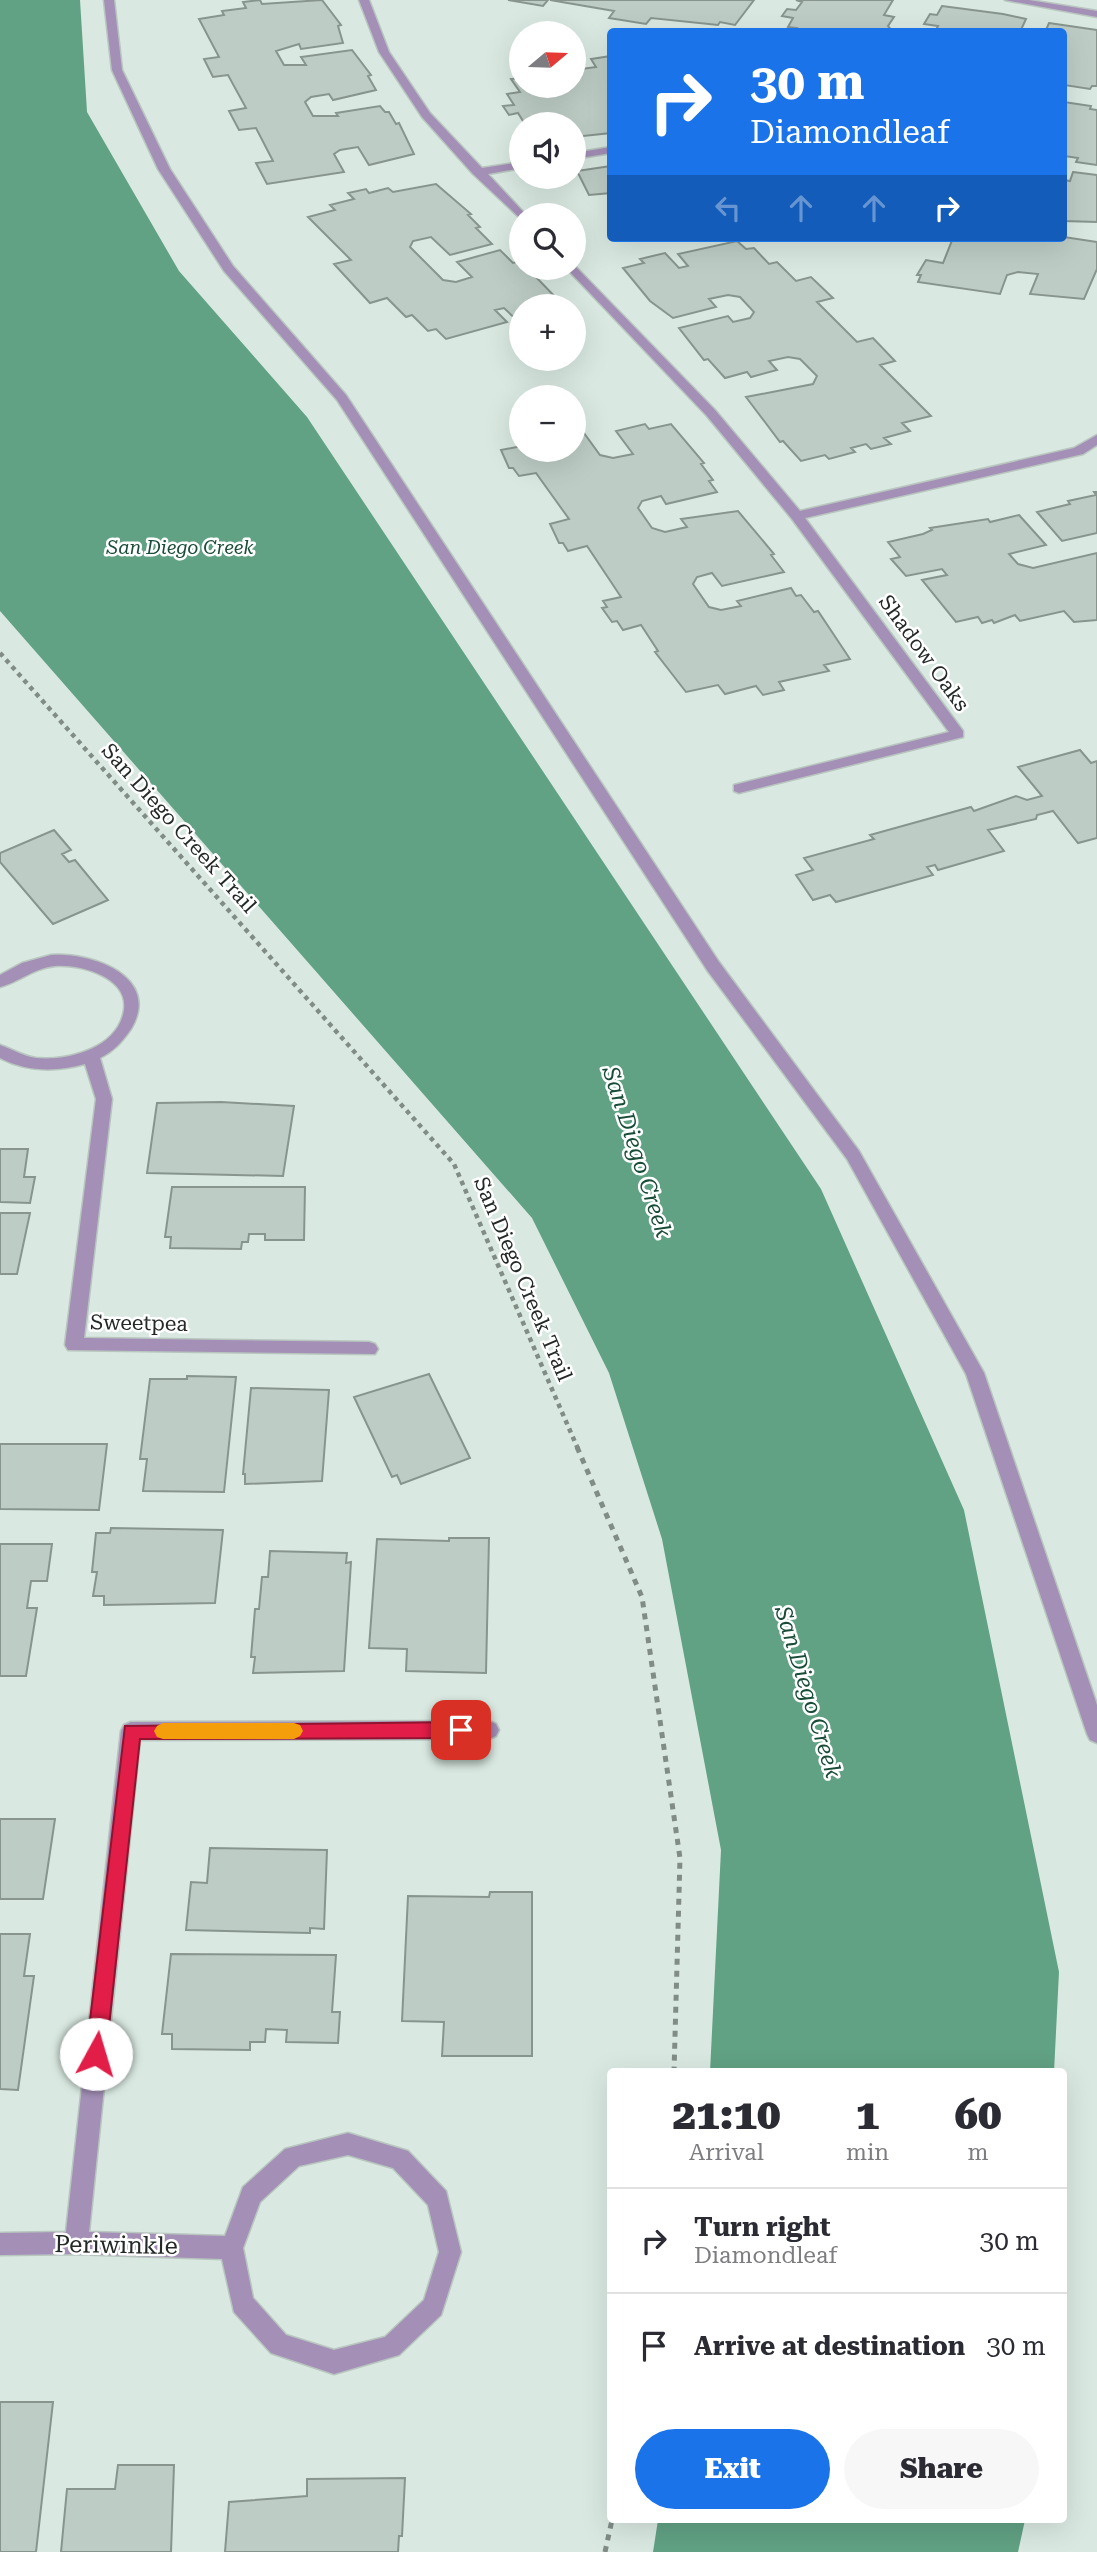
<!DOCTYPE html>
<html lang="en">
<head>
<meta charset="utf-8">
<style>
	body { margin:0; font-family:"Roboto Serif",serif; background:#f7f7f7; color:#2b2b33; height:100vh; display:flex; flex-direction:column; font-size:26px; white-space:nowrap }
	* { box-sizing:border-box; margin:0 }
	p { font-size:23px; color:#7c7c81 }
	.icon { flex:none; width:38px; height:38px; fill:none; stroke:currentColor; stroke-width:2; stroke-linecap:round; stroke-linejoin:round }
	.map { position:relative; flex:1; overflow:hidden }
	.sheet { position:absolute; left:607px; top:2068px; width:460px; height:455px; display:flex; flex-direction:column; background:#fff; border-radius:7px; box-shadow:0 7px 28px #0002 }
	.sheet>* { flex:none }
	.hud { position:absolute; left:607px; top:28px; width:460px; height:214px; border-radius:7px; box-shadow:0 7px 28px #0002; background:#1a73e8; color:#fff; overflow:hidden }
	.needle { width:46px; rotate:71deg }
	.buttons { position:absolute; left:509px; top:21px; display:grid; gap:14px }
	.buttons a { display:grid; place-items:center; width:77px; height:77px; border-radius:50%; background:#fff; box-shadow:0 7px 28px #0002; font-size:35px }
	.pin { position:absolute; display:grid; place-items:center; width:60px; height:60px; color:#fff; margin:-30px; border-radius:14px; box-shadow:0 4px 10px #0006 }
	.me { position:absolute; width:77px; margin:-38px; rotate:6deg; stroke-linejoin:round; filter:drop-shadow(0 0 5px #0008) }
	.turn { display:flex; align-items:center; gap:24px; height:147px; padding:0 28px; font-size:32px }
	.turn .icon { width:91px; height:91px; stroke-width:2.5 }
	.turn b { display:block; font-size:49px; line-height:60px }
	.lanes { display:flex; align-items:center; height:66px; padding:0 28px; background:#0003; justify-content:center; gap:35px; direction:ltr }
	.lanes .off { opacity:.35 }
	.eta { display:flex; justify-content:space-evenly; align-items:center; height:119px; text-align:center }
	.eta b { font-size:42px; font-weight:800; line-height:49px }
	.action { display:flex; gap:14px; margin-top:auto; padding:14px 28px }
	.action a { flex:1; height:80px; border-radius:42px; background:#1a73e8; color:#fff; font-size:28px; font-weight:800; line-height:80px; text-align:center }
	.action a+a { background:#f7f7f7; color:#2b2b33 }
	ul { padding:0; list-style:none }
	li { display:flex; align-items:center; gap:21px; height:105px; padding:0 28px; border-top:2px solid #e1e1e2 }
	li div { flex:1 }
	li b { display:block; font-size:26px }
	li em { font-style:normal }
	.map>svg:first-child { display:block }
	.water { fill:#61a184 }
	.building { fill:#bdcdc5; stroke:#87958e; stroke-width:2 }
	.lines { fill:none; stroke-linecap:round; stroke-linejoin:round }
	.lane-casing { stroke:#b8c6bf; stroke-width:3 }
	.street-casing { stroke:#b8c6bf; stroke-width:3 }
	.path-far1 { stroke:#818c87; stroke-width:4.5; stroke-dasharray:4.5 4.5; stroke-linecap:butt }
	.path { stroke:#818c87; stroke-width:5; stroke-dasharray:6 6; stroke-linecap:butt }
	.lane { fill:#a48fb7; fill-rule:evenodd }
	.street { fill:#a48fb7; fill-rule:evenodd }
	.route { fill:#e11d48; stroke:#92132f; stroke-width:2 }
	.slow { fill:#f59e0b }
	.labels { text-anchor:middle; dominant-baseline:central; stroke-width:5; stroke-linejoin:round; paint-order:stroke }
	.far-water-label { font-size:19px; font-style:italic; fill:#194d38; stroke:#fff }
	.street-label { font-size:21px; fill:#232926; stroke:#fff }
	.water-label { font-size:23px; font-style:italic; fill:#194d38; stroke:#fff }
	.near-street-label { font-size:24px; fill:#232926; stroke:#fff }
</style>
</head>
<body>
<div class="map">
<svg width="1097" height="2552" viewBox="0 0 1097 2552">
	<rect width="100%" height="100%" fill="#d9e9e1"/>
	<path class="water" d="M0 0H80L87 112 179 271 307 417 821 1189 964 1510 1059 1972 1054 2072H710L721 1850 662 1539 609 1373 532 1218 0 611Z
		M658 2520H1025L1018 2552H653Z"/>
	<path class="building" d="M260 0 262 4 322 0 341 25 338 26 343 43 301 49 299 44 276 51 284 65H306L301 57 352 50 371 75 368 76 376 90 333 100 329 94 311 97 305 102 313 116H338L336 113 380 106 385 112H389L396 124 399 123 414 154 369 165 358 147 340 150 334 154 344 172 267 184 256 163 273 161 256 128 239 130 229 111 246 108 228 75 213 77 204 59 219 57 199 19 224 15 222 11 246 8 243 2Z
		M508 0H548L543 6Z
		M550 0H754L735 25 720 22 718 25 651 18 646 24 609 18 614 11Z
		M796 0H893L884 15 894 17 888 26 893 32H795L797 28 788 27 793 18 782 16 787 9 796 10 802 2Z
		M942 6 1003 14 1026 19 1020 32H935L938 26 924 24 930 14 937 15Z
		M1049 23 1097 30V86H1092L1090 89 1064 85V32H1045Z
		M611 56V133L574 137V124L523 121 518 113 509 115 503 106 514 105 507 94 520 92 511 79 522 78V86H574V70L596 67 591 59Z
		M1064 102 1091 106 1090 109 1097 110V165L1076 162 1078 158 1064 156Z
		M611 166V193L589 195 577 171Z
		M1073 172 1097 175V222L1064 221V180L1070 181Z
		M436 184 471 214 468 215 480 227 476 228 492 244 450 255 431 237 413 241 410 247 443 280 456 282 472 277 457 262 500 250 513 263 517 262 533 274 564 306H522L521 324 504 308 495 310 507 322 446 339 436 329 428 331 412 315 406 317 387 298 370 303 334 264 351 260 308 217 335 210 330 205 354 199 348 193 366 189 369 193 388 188 393 192Z
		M1064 237 1097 242V269L1084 299 1030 294 1038 274 1018 272 1007 275 1000 294 918 282 921 275H917L926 260 943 263 953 238 1054 239Z
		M737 241 746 249 754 248 769 264 777 262 796 281 811 277 833 298 817 302 857 342 873 338 895 361 880 365 931 416 902 423 910 431 884 438 891 444 871 449 866 444 851 448 855 452 829 459 825 455 801 461 783 441 780 442 746 397 813 384 817 376 800 359 788 357 769 361 777 370 751 377 747 372 725 378 708 359 704 360 679 328 728 316 733 322 750 318 754 312 740 297 728 295 709 299 716 307 673 318 650 301 623 268 644 263 640 259 665 253 679 268 688 266 678 254Z
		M645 424 649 429 671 424 704 463 701 464 713 480 709 481 717 492 666 504 661 496 642 501 638 508 652 528 665 532 687 527 681 519 738 511 774 554 771 555 784 572 722 586 712 573 697 577 693 584 709 607 721 610 741 606 737 601 791 588 796 596 801 595 814 612 818 611 850 659 824 665 829 671 779 682 784 690 763 695 756 686 725 694 718 685 686 692 655 652 658 651 641 625 623 630 617 621 612 622 602 608 607 607 603 601 621 597 587 546 568 551 563 543H559L550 524 569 519 536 473 519 476 513 468H509L501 450 522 446V450H574V435L584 433 600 455 613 458 633 454 616 431Z
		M1094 492H1097V533L1062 541 1037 512 1070 504 1068 501 1096 495Z
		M1019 515 1046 545 1009 554 1018 564 1033 568 1097 553V620L1074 622 1064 611 1020 621 1015 615 994 623 992 620 982 623 978 617 956 622 922 580 947 575 942 569 906 576 891 559 900 557 888 542 923 534 932 530 930 528 988 519 990 522Z
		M1080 750 1091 763 1097 761V838L1078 843 1053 811 1037 815 1036 819 988 830 1004 851 938 870 935 865 927 867 933 875 836 902 830 895 813 900 796 875 813 870 804 858 874 839 870 835 971 807 974 811 1016 796 1027 800 1042 796 1018 767Z
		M54 830 71 850 62 854 69 862 75 860 108 900 53 924 0 862V853Z
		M221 1102 294 1106 283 1176 147 1173 157 1103Z
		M0 1149H28L24 1177H35L30 1203 0 1202Z
		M172 1187H305L304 1240H265V1234H249L248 1242H242L241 1249 170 1248 171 1237H165Z
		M0 1213H30L17 1274H0Z
		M429 1374 470 1458 401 1484 397 1475 392 1477 354 1397Z
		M187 1376 236 1377 224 1492 143 1491 147 1459H140L150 1379H187Z
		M251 1388 329 1390 322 1481 245 1484V1474H243Z
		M0 1444H107L99 1510 0 1509Z
		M111 1528 223 1530 215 1603 104 1605V1596H93L97 1572H92L96 1533H110Z
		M449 1538H489L486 1673 406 1671 407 1649 369 1648 377 1539 449 1541Z
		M0 1544H52L47 1581H31L27 1608H37L26 1676H0Z
		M270 1551 347 1553 346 1563 351 1562 344 1671 253 1673 255 1657H251L255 1609H259L262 1577H268Z
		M0 1819H55L43 1899H0Z
		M210 1848 327 1850 324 1929 310 1928V1933L186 1930 191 1882 207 1883Z
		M490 1892H532V2056H442L444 2022 402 2021 408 1896 489 1897Z
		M0 1934H30L24 1976H34L18 2090 0 2089Z
		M171 1954 336 1955 332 2012H340L338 2043 286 2042 287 2030 266 2029 265 2042H250V2050L172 2049V2034H162Z
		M0 2402H53L36 2552H0Z
		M118 2465H174L171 2552H61L67 2489H115Z
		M405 2478 402 2536H399L398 2552H225L229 2502 307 2496V2479Z"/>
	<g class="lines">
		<g class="lane-casing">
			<path id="lane" d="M104 0H114L122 70 170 169 233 266 346 395 719 962 859 1151 984 1373 1097 1705V1743L1090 1740 1087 1734 966 1374 847 1159 707 970 337 400 224 271 158 169 112 70Z"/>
		</g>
		<g class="street-casing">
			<path id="street" d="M359 0H369L389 52 430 113 482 168 522 162V168L488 174 526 215H522V220L473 174 422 117 379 52Z
				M1005 0H1029L1097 11V17Z
				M611 147V153L574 159V153Z
				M574 265 715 410 800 511 1074 448 1097 435V445L1083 454 805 518 963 731V737L739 793 734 791V785L949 732 792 519 707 416 569 271 567 268H574Z
				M51 955C92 952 162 977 131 1029 122 1042 114 1051 100 1058L112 1099 84 1338 369 1342 375 1344 378 1349 375 1354 68 1350 65 1345 96 1099 85 1064C56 1072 27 1072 0 1058V1045C12 1049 22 1056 36 1058 67 1061 118 1049 124 1010 129 977 80 964 55 966 34 968 19 982 0 987V975L22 963Z
				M489 1721 496 1724 499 1730 496 1736 489 1739 140 1740 89 2232 225 2236 243 2187 285 2149 348 2133 408 2151 446 2191 461 2252 441 2315 399 2355 334 2374 271 2353 234 2312 222 2259 76 2254 0 2255V2233L66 2232 121 1731 124 1725 131 1722ZM348 2155 393 2168 428 2205 439 2252 424 2300 385 2337 334 2350 286 2335 253 2298 243 2248 260 2202 299 2166Z"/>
		</g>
		<path class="path-far1" d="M0 653 454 1164 578 1449"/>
		<path class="path" d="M577 1447 642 1597 680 1858 674 2072
			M605 2552 612 2520"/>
		<use href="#lane" class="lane"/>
		<use href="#street" class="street"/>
	</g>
	<path class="route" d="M461 1722 468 1725 471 1730 468 1736 461 1738 140 1739 106 2054 103 2061 96 2064 89 2061 86 2054 125 1726Z"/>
	<path class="slow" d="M163 1723H294L300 1725 303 1731 300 1736 294 1739H163L157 1737 154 1731 157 1726Z"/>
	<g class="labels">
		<g class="far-water-label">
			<text x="180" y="547">San Diego Creek</text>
		</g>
		<g class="street-label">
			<text transform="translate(924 653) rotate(54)">Shadow Oaks</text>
			<text transform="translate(179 828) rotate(48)">San Diego Creek Trail</text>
			<text transform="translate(523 1279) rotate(67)">San Diego Creek Trail</text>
			<text transform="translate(139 1323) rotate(1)">Sweetpea</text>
		</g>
		<g class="water-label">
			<text transform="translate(637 1152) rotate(72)">San Diego Creek</text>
			<text transform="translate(808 1692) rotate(73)">San Diego Creek</text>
		</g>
		<g class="near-street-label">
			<text transform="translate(116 2245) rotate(1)">Periwinkle</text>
		</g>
	</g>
</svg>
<div class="buttons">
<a><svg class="needle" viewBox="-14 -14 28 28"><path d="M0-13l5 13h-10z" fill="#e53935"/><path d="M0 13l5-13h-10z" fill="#7c7c81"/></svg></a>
<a><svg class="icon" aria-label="sound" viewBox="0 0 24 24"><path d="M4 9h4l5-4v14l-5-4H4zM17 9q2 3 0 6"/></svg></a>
<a><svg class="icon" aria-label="search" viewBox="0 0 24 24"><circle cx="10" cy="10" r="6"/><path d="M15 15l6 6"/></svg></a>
<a>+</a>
<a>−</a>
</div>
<div class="pin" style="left:461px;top:1730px;background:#d93025"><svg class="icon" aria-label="arrive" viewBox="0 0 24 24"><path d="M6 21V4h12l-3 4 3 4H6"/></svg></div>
<svg class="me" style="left:96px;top:2054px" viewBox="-20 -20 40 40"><circle r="19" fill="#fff"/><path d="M0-13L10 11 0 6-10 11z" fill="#e11d48"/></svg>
<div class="hud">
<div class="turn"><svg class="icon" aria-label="right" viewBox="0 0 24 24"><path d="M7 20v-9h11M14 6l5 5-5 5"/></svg><div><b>30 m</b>Diamondleaf</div></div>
<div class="lanes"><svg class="icon off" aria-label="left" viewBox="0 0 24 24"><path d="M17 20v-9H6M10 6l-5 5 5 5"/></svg><svg class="icon off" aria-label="ahead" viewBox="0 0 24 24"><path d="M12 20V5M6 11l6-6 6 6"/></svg><svg class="icon off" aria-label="ahead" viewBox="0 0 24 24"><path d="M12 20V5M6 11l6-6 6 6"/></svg><svg class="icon" aria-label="right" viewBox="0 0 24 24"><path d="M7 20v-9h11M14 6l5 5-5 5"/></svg></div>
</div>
<section class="sheet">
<div class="eta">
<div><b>21:10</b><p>Arrival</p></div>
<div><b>1</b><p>min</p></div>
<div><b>60</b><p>m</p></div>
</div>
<ul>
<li><svg class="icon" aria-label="right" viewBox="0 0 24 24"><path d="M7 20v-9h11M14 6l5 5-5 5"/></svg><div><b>Turn right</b><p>Diamondleaf</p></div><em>30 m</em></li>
<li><svg class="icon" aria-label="arrive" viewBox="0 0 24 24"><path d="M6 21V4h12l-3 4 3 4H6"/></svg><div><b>Arrive at destination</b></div><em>30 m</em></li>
</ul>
<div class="action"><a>Exit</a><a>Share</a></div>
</section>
</div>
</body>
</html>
